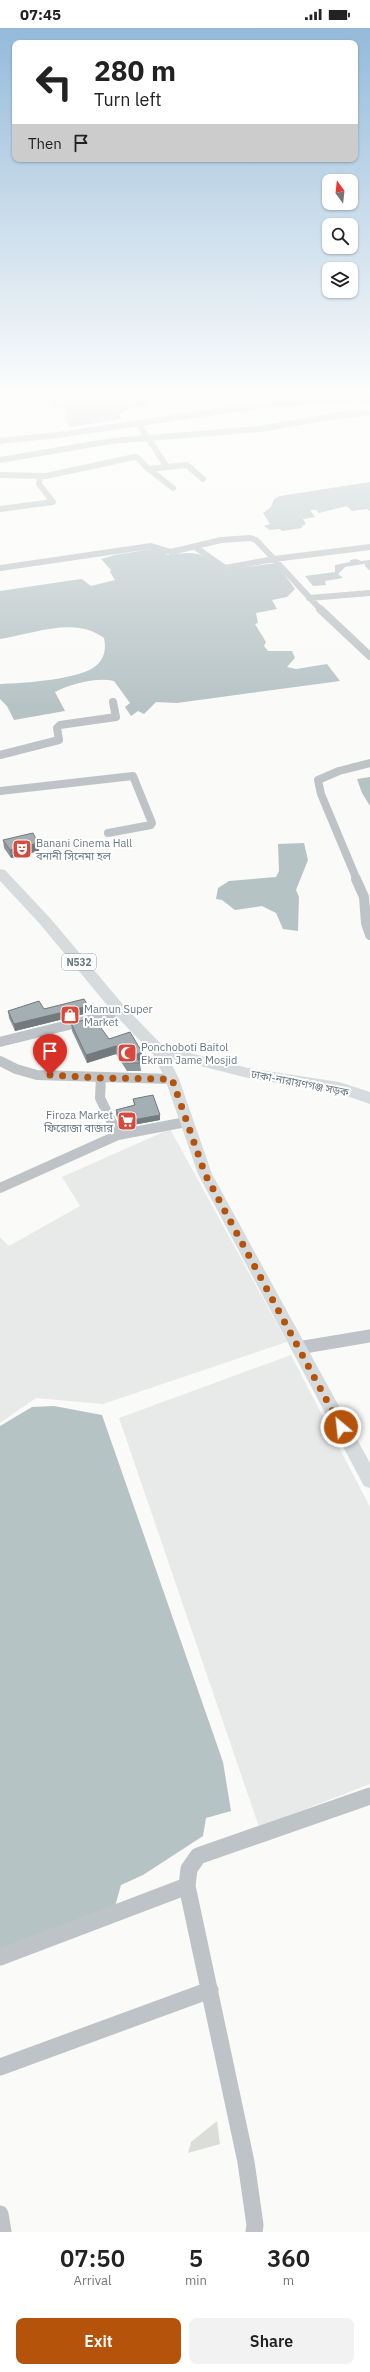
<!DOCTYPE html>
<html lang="en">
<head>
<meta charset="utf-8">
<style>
	body { margin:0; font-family:"IBM Plex Sans","Noto Sans Bengali",sans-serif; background:#f2f2f2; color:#222; height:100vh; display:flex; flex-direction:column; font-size:15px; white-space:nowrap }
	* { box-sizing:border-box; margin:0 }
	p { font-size:13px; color:#767676 }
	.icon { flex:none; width:22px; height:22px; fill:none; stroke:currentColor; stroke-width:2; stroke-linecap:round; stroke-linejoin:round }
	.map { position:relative; height:2204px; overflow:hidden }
	.side { display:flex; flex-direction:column; background:#fff; flex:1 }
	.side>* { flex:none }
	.guide { position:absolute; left:12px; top:12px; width:346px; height:122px; border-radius:8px; box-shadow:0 1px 3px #0004; background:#fff; color:#222; overflow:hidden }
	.needle { width:26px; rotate:345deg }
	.tools { position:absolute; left:322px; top:146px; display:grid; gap:8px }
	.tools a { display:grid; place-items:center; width:36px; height:36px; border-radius:8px; background:#fff; box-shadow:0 1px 3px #0004; font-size:20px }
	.pin { position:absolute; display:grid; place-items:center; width:34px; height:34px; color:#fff; margin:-41px -17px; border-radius:50% 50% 50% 0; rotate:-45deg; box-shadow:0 0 4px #0007 }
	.pin .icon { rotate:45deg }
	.me { position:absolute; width:44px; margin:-22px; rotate:332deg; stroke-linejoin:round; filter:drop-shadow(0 0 3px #0008) }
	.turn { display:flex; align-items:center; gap:14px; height:84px; padding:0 16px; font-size:18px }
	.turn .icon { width:52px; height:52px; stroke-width:2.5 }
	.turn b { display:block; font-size:28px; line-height:34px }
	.then { display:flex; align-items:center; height:38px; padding:0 16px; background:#0003; gap:8px; font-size:15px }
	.eta { display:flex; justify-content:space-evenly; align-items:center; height:68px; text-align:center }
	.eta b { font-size:24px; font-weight:600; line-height:28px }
	.action { display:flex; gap:8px; margin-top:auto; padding:8px 16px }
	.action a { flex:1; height:46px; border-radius:8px; background:#b45309; color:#fff; font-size:16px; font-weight:600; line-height:46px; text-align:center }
	.action a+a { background:#f2f2f2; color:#222 }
	.status { display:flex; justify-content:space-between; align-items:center; height:28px; padding:0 20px; background:#fff; direction:ltr }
	.status svg { height:11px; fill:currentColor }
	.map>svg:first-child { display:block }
	.built { fill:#e8eae9 }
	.green { fill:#dbded8 }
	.water { fill:#b6c3c5 }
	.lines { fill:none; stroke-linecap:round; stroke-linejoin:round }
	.canal { stroke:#b6c3c5; stroke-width:6 }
	.minor-far4 { stroke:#bdc3c6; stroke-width:6 }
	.minor-far3 { stroke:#bdc3c6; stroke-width:8 }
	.minor-far2 { stroke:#bdc3c6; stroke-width:10 }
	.minor-far1 { stroke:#bdc3c6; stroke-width:13 }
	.minor { stroke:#bdc3c6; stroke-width:17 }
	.major { fill:#d6dcde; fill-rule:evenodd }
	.highway { fill:#d6dcde; fill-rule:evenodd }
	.wall { fill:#8d969a }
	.shaded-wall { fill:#737a7d }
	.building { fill:#a4afb3; stroke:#737a7d }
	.route { stroke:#b45309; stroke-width:7; stroke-dasharray:0 12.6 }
	.labels { text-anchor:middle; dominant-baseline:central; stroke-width:4; stroke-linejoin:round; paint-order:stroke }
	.shield { fill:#fff; stroke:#94a1a7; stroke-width:1 }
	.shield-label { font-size:10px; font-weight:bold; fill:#667981 }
	.poi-label { font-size:11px; fill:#667981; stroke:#fff; text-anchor:start }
	.street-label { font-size:11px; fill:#667981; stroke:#fff }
</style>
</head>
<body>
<div class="status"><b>07:45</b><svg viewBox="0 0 49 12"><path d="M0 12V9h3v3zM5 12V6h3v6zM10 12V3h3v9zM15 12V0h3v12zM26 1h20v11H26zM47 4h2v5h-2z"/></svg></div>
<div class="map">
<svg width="370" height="2204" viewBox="0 0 370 2204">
	<rect width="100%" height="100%" fill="#fafaf8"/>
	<path class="built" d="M204 370H264L265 374 214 384Z
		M170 1101 287 1314 103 1376 36 1370 0 1395V1209L9 1218 80 1178 62 1149Z
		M291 1327 370 1479V1756L259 1799 119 1390Z"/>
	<path class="green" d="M217 2093 220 2116 188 2125 191 2114Z"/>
	<path class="water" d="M51 370H146L147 376 125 382 119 386 122 391 70 399 65 391V382L51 378 48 372Z
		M370 454V483L367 481 352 483 347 478 319 485 316 482H310L315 489 303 491 306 496 302 498V500L282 503 280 501 270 502 264 498 270 496 263 485 271 479 274 471 280 468Z
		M158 520 168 527C196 523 200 523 223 542L276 535 295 561 287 569 272 572 277 581 256 585 258 595 255 596 266 614 264 618 268 623H292L295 630 287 639 296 641 327 636 340 653 177 675 156 674 144 686 138 683 131 688 125 679 130 675 114 653C96 649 71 656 55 664L65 683 14 692 7 678 0 671V656C22 655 83 652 98 636 105 629 106 619 104 610 74 588 34 606 0 611V563L74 552 82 551 91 558 115 552 110 544 111 542 101 531 115 527Z
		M356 531 361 533 370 532V535L345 539 338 546 343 550 325 553 326 557 313 558 305 548 335 544V537L350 534V532Z
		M370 749V778L362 765 357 751Z
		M304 815 308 832 296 862 299 869 298 903 283 901 276 885 262 878 235 882 222 872 216 871 218 860 229 853 276 849 279 843 278 816Z
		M54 1378 102 1387 223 1734 231 1783 206 1790 203 1808 143 1847 121 1857 114 1882 0 1927V1398L32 1379Z"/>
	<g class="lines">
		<path class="canal" d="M0 432 111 413 259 401 341 387 370 385"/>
		<path class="minor-far4" d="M361 370 370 374
			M138 395 167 439 187 437 203 451
			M0 413 58 407 262 377 356 370
			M149 441 173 460
			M0 447 46 448 134 429H137L148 441 167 439
			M0 481 53 474 39 456 40 448
			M195 519 225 540 274 531 321 582
			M368 537 370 539
			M0 540 151 518 171 524 221 512 250 510 256 512 274 531 370 519
			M309 570 370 565"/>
		<path class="minor-far3" d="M320 581 370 628
			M0 727 59 712 57 700 60 697 116 689 113 674
			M0 763 133 748 152 795 151 797 108 805
			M357 852 321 766 318 752 339 743 370 735"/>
		<path class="minor-far2" d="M356 851 364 869 366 895 370 907
			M0 1014 121 984
			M0 1033 16 1041 37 1047 172 1051
			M101 1050 100 1070 118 1107
			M0 1160 118 1107 186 1094"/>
		<path class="minor-far1" d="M298 1320 370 1308"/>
		<path class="minor" d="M0 1929 187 1858
			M0 2039 210 1962
			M0 2186 3 2204
			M254 2204 255 2197 246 2134 187 1858 189 1841 198 1828 370 1768"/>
		<path class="major" d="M158 1017 163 1019 179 1051 212 1146 370 1435V1460L364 1458 198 1146 165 1051 151 1022Z"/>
		<path class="highway" d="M0 841 5 842 50 890 126 980 163 1018 248 1040 339 1054 370 1064V1076L338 1065 248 1050 153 1026 116 988 40 896 0 853Z"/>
	</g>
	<path class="wall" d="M3 812 39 823 11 830 4 820Z
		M88 978V985L15 1003 9 990 8 983Z
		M71 995 142 1024V1032L139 1033 140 1035 141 1043H127L116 1026 87 1035 72 1003Z
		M133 1071 160 1092 122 1099 116 1087V1082L134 1077Z"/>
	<path class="shaded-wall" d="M38 815 39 823 11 830 10 822Z
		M88 978V985L15 1003 14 996Z
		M116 1018V1026L87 1035 86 1027Z
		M142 1024V1032L136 1035 135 1027Z
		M160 1087V1092L122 1099V1094Z"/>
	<path class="building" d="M33 805 38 815 10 822 3 812Z
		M84 971 88 978 14 996 8 983 39 973 44 981Z
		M94 990 109 1011 130 1004 142 1024 135 1027 140 1035H126L116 1018 86 1027 71 995Z
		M153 1067 160 1087 122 1094 116 1082 135 1077 133 1071Z"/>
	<linearGradient id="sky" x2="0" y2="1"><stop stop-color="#94bada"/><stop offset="0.54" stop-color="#fdfdfc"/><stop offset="1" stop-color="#fdfdfc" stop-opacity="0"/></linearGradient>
	<rect width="370" height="679" fill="url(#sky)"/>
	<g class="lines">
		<path class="route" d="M50 1047 101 1050 172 1051 205 1146 341 1399"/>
	</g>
	<defs>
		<g id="theatre-square" transform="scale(1)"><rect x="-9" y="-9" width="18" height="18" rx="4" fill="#d6493c" stroke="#fff"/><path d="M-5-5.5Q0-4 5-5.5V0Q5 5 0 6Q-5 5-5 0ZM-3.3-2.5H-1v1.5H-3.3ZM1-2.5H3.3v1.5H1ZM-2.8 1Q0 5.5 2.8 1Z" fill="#fff"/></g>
		<g id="shop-square" transform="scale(1)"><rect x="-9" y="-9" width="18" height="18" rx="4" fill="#d6493c" stroke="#fff"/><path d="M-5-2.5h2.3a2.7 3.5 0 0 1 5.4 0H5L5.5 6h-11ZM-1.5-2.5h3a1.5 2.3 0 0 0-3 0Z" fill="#fff"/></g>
		<g id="mosque-square" transform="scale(1)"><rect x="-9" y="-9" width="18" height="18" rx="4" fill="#d6493c" stroke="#fff"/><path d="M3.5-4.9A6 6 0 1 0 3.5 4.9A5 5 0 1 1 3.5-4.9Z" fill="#fff"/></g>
		<g id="supermarket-square" transform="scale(1)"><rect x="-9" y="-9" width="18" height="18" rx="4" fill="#d6493c" stroke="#fff"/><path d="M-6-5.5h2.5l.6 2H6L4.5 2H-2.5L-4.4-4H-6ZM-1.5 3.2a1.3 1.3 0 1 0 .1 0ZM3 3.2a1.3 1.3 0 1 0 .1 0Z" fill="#fff"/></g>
	</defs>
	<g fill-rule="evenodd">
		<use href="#theatre-square" x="22" y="821"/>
		<use href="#shop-square" x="70" y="987"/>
		<use href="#mosque-square" x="127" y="1025"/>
		<use href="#supermarket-square" x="127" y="1093"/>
	</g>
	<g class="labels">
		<rect class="shield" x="62" y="926" width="34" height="16" rx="3"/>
		<g class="shield-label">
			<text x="79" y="934">N532</text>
		</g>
		<g class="poi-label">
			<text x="36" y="815">Banani Cinema Hall<tspan x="36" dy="13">বনানী সিনেমা হল</tspan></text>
			<text x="84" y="981">Mamun Super<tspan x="84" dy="13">Market</tspan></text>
			<text x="141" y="1019">Ponchoboti Baitol<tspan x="141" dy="13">Ekram Jame Mosjid</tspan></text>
			<text x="113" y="1087" text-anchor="end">Firoza Market<tspan x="113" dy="13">ফিরোজা বাজার</tspan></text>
		</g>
		<g class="street-label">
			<text transform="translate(300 1055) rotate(11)">ঢাকা-নারায়ণগঞ্জ সড়ক</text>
		</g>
	</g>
</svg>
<div class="tools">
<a><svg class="needle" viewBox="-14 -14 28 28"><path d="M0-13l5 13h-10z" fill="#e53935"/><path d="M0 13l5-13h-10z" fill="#767676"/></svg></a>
<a><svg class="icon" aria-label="search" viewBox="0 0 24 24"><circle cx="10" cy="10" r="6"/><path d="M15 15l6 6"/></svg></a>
<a><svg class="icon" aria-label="layers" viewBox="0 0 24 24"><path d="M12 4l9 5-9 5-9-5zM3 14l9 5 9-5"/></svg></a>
</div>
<div class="pin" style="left:50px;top:1047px;background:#d93025"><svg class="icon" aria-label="arrive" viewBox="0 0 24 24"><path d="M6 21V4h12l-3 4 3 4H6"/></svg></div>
<svg class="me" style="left:341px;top:1399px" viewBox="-20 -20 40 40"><circle r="17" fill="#b45309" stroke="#fff" stroke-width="3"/><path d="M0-11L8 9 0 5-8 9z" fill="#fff"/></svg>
<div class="guide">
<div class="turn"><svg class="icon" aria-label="left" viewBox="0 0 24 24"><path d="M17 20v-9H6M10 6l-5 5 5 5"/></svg><div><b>280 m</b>Turn left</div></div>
<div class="then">Then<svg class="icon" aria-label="arrive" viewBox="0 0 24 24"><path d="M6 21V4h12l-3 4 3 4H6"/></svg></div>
</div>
</div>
<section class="side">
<div class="eta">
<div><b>07:50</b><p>Arrival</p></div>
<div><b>5</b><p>min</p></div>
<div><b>360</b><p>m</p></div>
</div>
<div class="action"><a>Exit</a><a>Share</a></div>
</section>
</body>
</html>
